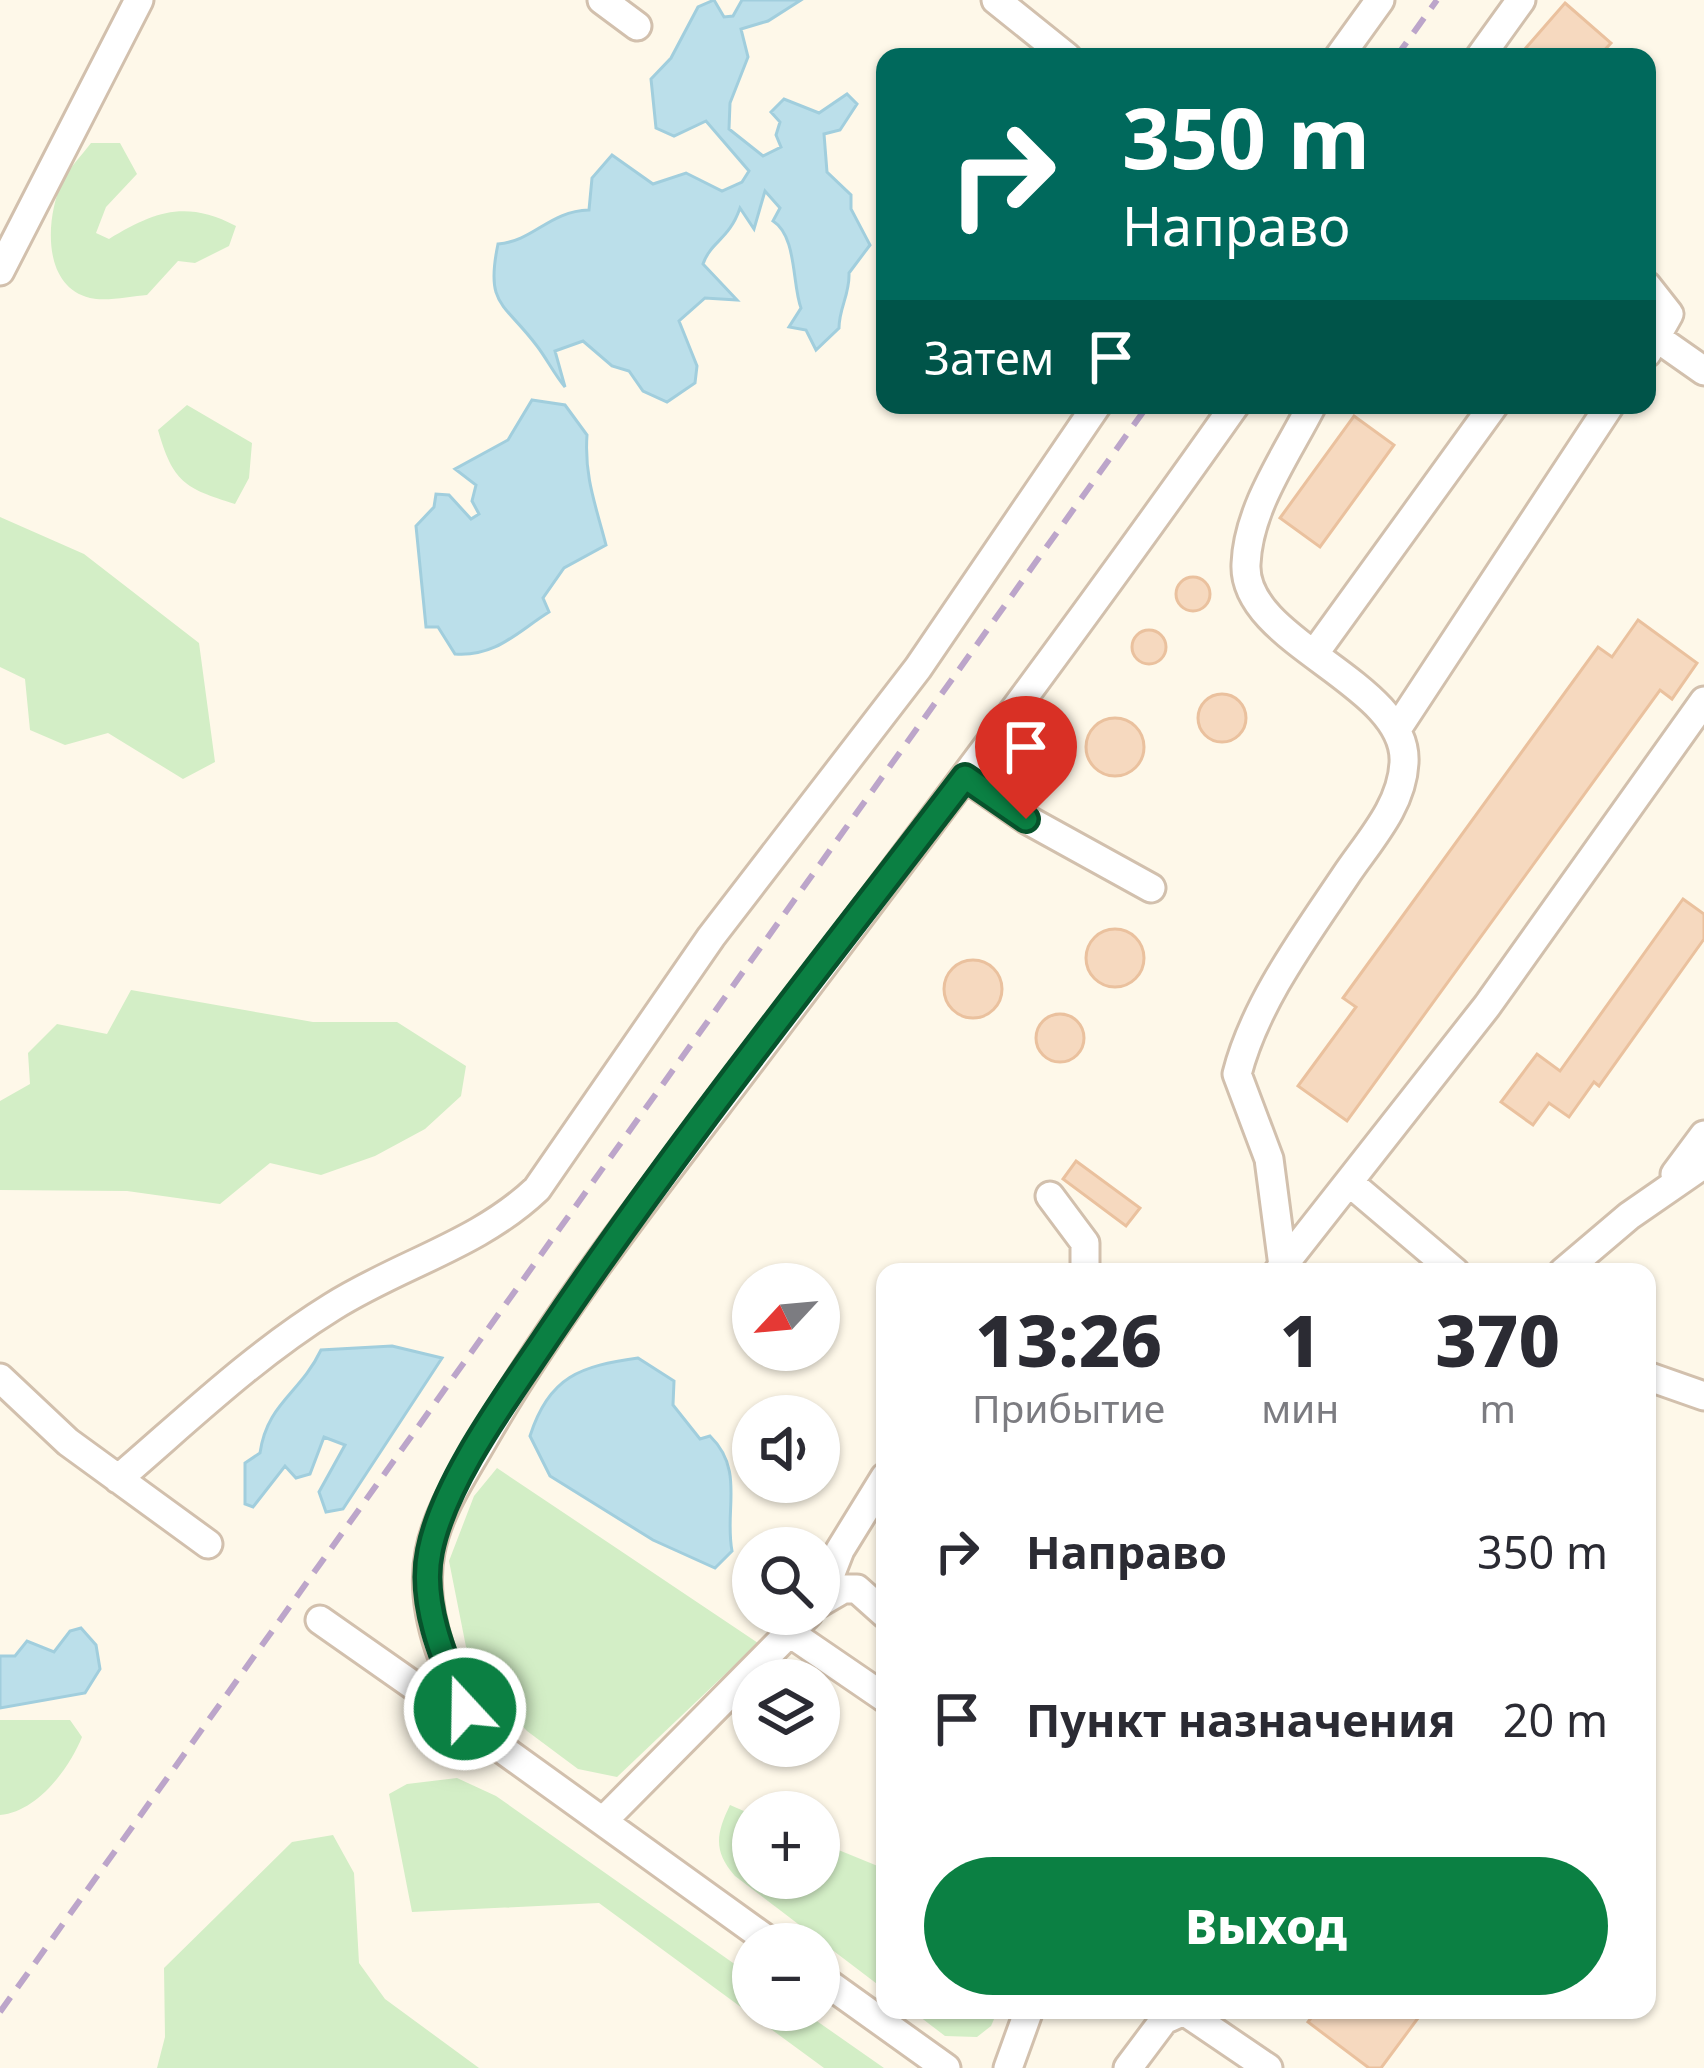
<!DOCTYPE html>
<html lang="ru">
<head>
<meta charset="utf-8">
<style>
	body { margin:0; font-family:"Noto Sans",sans-serif; background:#f2f2f3; color:#2b2b33; height:100vh; display:flex; flex-direction:column; font-size:45px; white-space:nowrap }
	* { box-sizing:border-box; margin:0 }
	p { font-size:39px; color:#7c7c81 }
	.icon { flex:none; width:66px; height:66px; fill:none; stroke:currentColor; stroke-width:2; stroke-linecap:round; stroke-linejoin:round }
	.map { position:relative; flex:1; overflow:hidden }
	.details { position:absolute; left:876px; top:1263px; width:780px; height:756px; display:flex; flex-direction:column; background:#fff; border-radius:24px; box-shadow:0 3px 9px #0004 }
	.details>* { flex:none }
	.top-card { position:absolute; left:876px; top:48px; width:780px; height:366px; border-radius:24px; box-shadow:0 3px 9px #0004; background:#00695c; color:#fff; overflow:hidden }
	.needle { width:78px; rotate:244deg }
	.fabs { position:absolute; left:732px; top:1263px; display:grid; gap:24px }
	.fabs a { display:grid; place-items:center; width:108px; height:108px; border-radius:50%; background:#fff; box-shadow:0 3px 9px #0004; font-size:60px }
	.pin { position:absolute; display:grid; place-items:center; width:102px; height:102px; color:#fff; margin:-123px -51px; border-radius:50% 50% 50% 0; rotate:-45deg; box-shadow:0 0 12px #0007 }
	.pin .icon { rotate:45deg }
	.me { position:absolute; width:132px; margin:-66px; rotate:339deg; stroke-linejoin:round; filter:drop-shadow(0 0 9px #0008) }
	.turn { display:flex; align-items:center; gap:42px; height:252px; padding:0 48px; font-size:54px }
	.turn .icon { width:156px; height:156px; stroke-width:2.5 }
	.turn b { display:block; font-size:84px; line-height:102px }
	.then { display:flex; align-items:center; height:114px; padding:0 48px; background:#0003; gap:24px; font-size:45px }
	.eta { display:flex; justify-content:space-evenly; align-items:center; height:204px; text-align:center }
	.eta b { font-size:72px; font-weight:800; line-height:84px }
	.button { display:flex; gap:24px; margin-top:auto; padding:24px 48px }
	.button a { flex:1; height:138px; border-radius:72px; background:#0b8043; color:#fff; font-size:48px; font-weight:800; line-height:138px; text-align:center }
	ul { padding:0; list-style:none }
	li { display:flex; align-items:center; gap:36px; height:168px; padding:0 48px }
	li div { flex:1 }
	li b { display:block; font-size:45px }
	li em { font-style:normal }
	.map>svg:first-child { display:block }
	.green { fill:#d3eec6 }
	.water { fill:#bbdfea; stroke:#a1cedd; stroke-width:3 }
	.building { fill:#f6d9bf; stroke:#eac19e; stroke-width:3 }
	.lines { fill:none; stroke-linecap:round; stroke-linejoin:round }
	.minor-casing { stroke:#d2c0ad; stroke-width:33 }
	.minor { stroke:#fff; stroke-width:27 }
	.rail { stroke:#bca5ca; stroke-width:6; stroke-dasharray:18 12; stroke-linecap:butt }
	.route-casing { stroke:#07532c; stroke-width:30 }
	.route { stroke:#0b8043; stroke-width:21 }
</style>
</head>
<body>
<div class="map">
<svg width="1704" height="2068" viewBox="0 0 1704 2068">
	<rect width="100%" height="100%" fill="#fef8e9"/>
	<path class="green" d="M91 143H120L137 174 106 207 96 233 109 239C155 211 186 200 236 226L229 246 195 263 178 261 147 295C131 296 106 302 90 298 41 286 46 217 62 182 69 168 82 155 91 143Z
		M187 405 252 443 249 478 235 504C184 488 173 482 158 430Z
		M0 517 84 554 199 643 215 762 183 779 108 733 65 745 30 730 25 679 0 667Z
		M131 990 313 1022H397L466 1066 461 1096 425 1129 375 1156 321 1175 270 1163 220 1204 127 1191 0 1190V1101L30 1084 28 1053 57 1024 107 1034Z
		M497 1468 758 1643 617 1777 578 1769 527 1731 471 1672 449 1561 474 1496Z
		M0 1720H70L82 1737C69 1769 37 1812 0 1815Z
		M457 1778 496 1796 753 1977V2010H801L884 2068H824L599 1903 412 1912 389 1794 407 1784Z
		M730 1805 753 1815V1878H819V1842L885 1869V1990L735 1876C713 1851 716 1834 730 1805Z
		M333 1835 354 1873 359 1963 385 1999 479 2068H157L165 2037 164 1968 292 1842Z
		M911 2010H998L991 2026 977 2037 945 2036Z"/>
	<path class="water" d="M714 0 724 17 733 16 742 0H801L768 21 741 29 748 57 730 103 729 129 763 156 781 147 776 135 780 122 771 112 784 99 819 113 847 94 857 104 840 130 824 134 827 172 851 195V209L870 245 849 273C850 294 839 308 839 328L816 350 806 330 789 327 801 308C792 284 797 236 773 221L780 208 765 191 754 229 740 208C729 240 711 241 703 264L737 300 705 298 679 321 697 366 695 383 667 402 643 391 629 371 612 366 583 341 555 351 565 387C554 374 547 359 537 346 504 302 485 306 498 244 534 241 549 211 589 210L592 178 612 155 653 184 686 173 722 191 742 182 749 171 706 121 674 136 656 128 651 79 671 58 698 7Z
		M532 400 565 405 587 435C584 477 596 506 606 545L564 568 543 598 549 612C517 632 496 657 455 654L438 627H426L416 526 434 507 436 494 449 495 471 519 479 514 472 501 476 485 455 469 508 440Z
		M392 1346 442 1358 343 1509 326 1512 319 1492 345 1445 324 1437 310 1474 296 1478 285 1466 253 1507 245 1504V1463L260 1453C267 1403 300 1394 321 1350Z
		M638 1358 674 1381 673 1405 700 1439 710 1436C745 1470 724 1510 732 1551L715 1568 653 1540 550 1476 530 1436C549 1376 581 1366 638 1358Z
		M81 1628 96 1645 100 1669 85 1693 0 1708V1656H15L27 1641 54 1652 70 1631Z"/>
	<path class="building" d="M1565 3 1611 43 1598 57H1518Z
		M1354 416 1394 445 1320 547 1280 518Z
		M1176 594a17 17 0 1 1 34 0a17 17 0 1 1-34 0Z
		M1638 620 1697 663 1672 699 1660 690 1347 1121 1298 1086 1356 1007 1343 998 1598 647 1612 657Z
		M1132 647a17 17 0 1 1 34 0a17 17 0 1 1-34 0Z
		M1198 718a24 24 0 1 1 48 0a24 24 0 1 1-48 0Z
		M1086 747a29 29 0 1 1 58 0a29 29 0 1 1-58 0Z
		M1010 771 1035 791 1029 799 1002 781Z
		M1683 899 1704 914V939L1599 1086 1594 1082 1569 1117 1549 1103 1533 1125 1501 1102 1537 1054 1560 1071Z
		M1086 958a29 29 0 1 1 58 0a29 29 0 1 1-58 0Z
		M944 989a29 29 0 1 1 58 0a29 29 0 1 1-58 0Z
		M1036 1038a24 24 0 1 1 48 0a24 24 0 1 1-48 0Z
		M1076 1161 1140 1208 1126 1226 1063 1179Z
		M1317 2010H1424L1381 2068H1369L1308 2022Z"/>
	<g class="lines">
		<g class="minor-casing">
			<path id="minor" d="M602 0 637 26
				M996 0 1067 57
				M1339 57 1380 0
				M1480 57 1521 0
				M0 271 139 0
				M1647 286 1669 314 1647 353
				M1657 338 1704 371
				M1314 654 1494 405
				M1397 729 1610 405
				M965 777 1026 819 1151 888
				M1675 1174 1704 1135
				M1350 1183 1455 1272
				M1050 1196 1085 1243V1272
				M1283 1266 1269 1159 1237 1074C1255 1003 1306 935 1346 875 1369 841 1402 806 1404 763 1409 683 1242 643 1246 564 1248 508 1287 454 1312 405
				M1278 1272 1487 1006 1704 701
				M1563 1272 1629 1216 1704 1164
				M1647 1376 1704 1396
				M0 1378 68 1442 208 1544
				M118 1479C188 1419 253 1356 332 1307 400 1264 478 1245 537 1189L711 937 918 668 1097 405
				M820 1601 840 1550 885 1477
				M819 1603 843 1589H857L885 1614
				M320 1620 474 1728
				M790 1633 885 1698
				M603 1821 808 1614
				M773 1944 487 1738C450 1691 418 1613 430 1552 438 1510 463 1475 484 1438 557 1312 646 1198 734 1083 904 859 1073 635 1235 405
				M819 1977 946 2068
				M1008 2068 1029 2010
				M1128 2068 1164 2020 1184 2011 1268 2068"/>
		</g>
		<use href="#minor" class="minor"/>
		<path class="rail" d="M1396 57 1437 0
			M0 2012 1148 405"/>
	</g>
	<g class="lines">
		<g class="route-casing">
			<path id="route" d="M465 1709C445 1662 419 1603 430 1551 444 1481 507 1397 547 1337 677 1144 824 962 965 777L1026 819"/>
		</g>
		<use href="#route" class="route"/>
	</g>
</svg>
<div class="fabs">
<a><svg class="needle" viewBox="-14 -14 28 28"><path d="M0-13l5 13h-10z" fill="#e53935"/><path d="M0 13l5-13h-10z" fill="#7c7c81"/></svg></a>
<a><svg class="icon" aria-label="sound" viewBox="0 0 24 24"><path d="M4 9h4l5-4v14l-5-4H4zM17 9q2 3 0 6"/></svg></a>
<a><svg class="icon" aria-label="search" viewBox="0 0 24 24"><circle cx="10" cy="10" r="6"/><path d="M15 15l6 6"/></svg></a>
<a><svg class="icon" aria-label="layers" viewBox="0 0 24 24"><path d="M12 4l9 5-9 5-9-5zM3 14l9 5 9-5"/></svg></a>
<a>+</a>
<a>−</a>
</div>
<div class="pin" style="left:1026px;top:819px;background:#d93025"><svg class="icon" aria-label="arrive" viewBox="0 0 24 24"><path d="M6 21V4h12l-3 4 3 4H6"/></svg></div>
<svg class="me" style="left:465px;top:1709px" viewBox="-20 -20 40 40"><circle r="17" fill="#0b8043" stroke="#fff" stroke-width="3"/><path d="M0-11L8 9 0 5-8 9z" fill="#fff"/></svg>
<div class="top-card">
<div class="turn"><svg class="icon" aria-label="right" viewBox="0 0 24 24"><path d="M7 20v-9h11M14 6l5 5-5 5"/></svg><div><b>350 m</b>Направо</div></div>
<div class="then">Затем<svg class="icon" aria-label="arrive" viewBox="0 0 24 24"><path d="M6 21V4h12l-3 4 3 4H6"/></svg></div>
</div>
<section class="details">
<div class="eta">
<div><b>13:26</b><p>Прибытие</p></div>
<div><b>1</b><p>мин</p></div>
<div><b>370</b><p>m</p></div>
</div>
<ul>
<li><svg class="icon" aria-label="right" viewBox="0 0 24 24"><path d="M7 20v-9h11M14 6l5 5-5 5"/></svg><div><b>Направо</b></div><em>350 m</em></li>
<li><svg class="icon" aria-label="arrive" viewBox="0 0 24 24"><path d="M6 21V4h12l-3 4 3 4H6"/></svg><div><b>Пункт назначения</b></div><em>20 m</em></li>
</ul>
<div class="button"><a>Выход</a></div>
</section>
</div>
</body>
</html>
